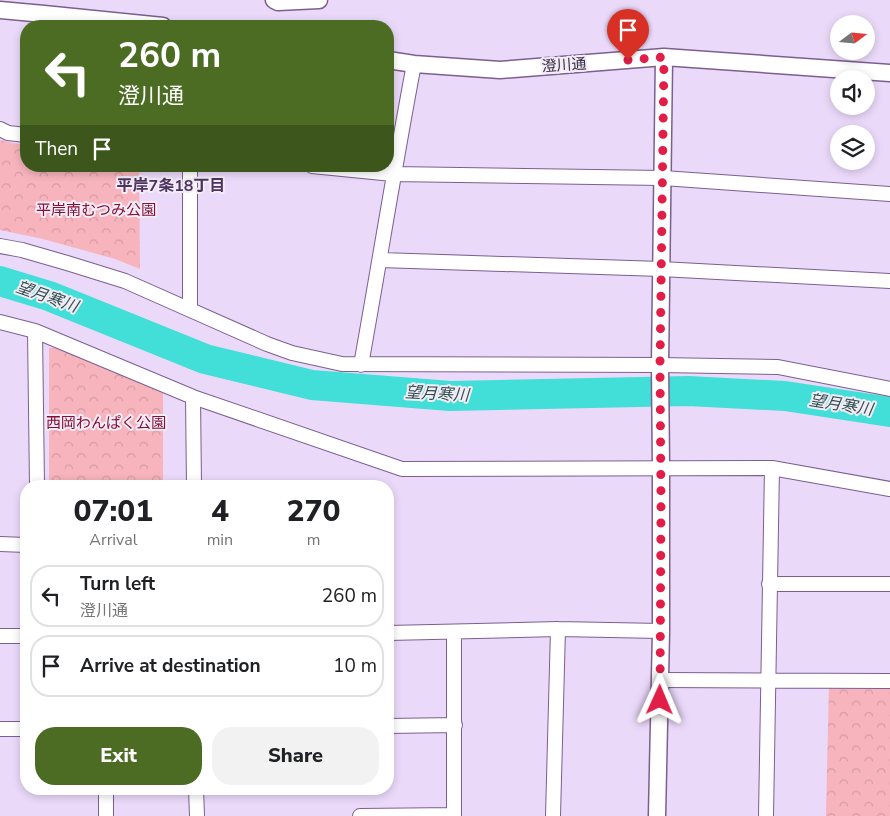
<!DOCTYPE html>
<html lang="en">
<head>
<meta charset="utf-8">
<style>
	body { margin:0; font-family:"Nunito Sans","Noto Sans JP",sans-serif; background:#f2f2f2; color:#202124; height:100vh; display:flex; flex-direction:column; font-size:19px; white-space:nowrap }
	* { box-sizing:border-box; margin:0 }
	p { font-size:16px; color:#757577 }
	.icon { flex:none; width:28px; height:28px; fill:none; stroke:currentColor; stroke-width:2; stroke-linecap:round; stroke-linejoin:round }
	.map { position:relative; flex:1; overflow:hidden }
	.drawer { position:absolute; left:20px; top:480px; width:374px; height:315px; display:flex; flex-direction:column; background:#fff; border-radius:20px; box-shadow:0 2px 8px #0003 }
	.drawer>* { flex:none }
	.guide { position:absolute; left:20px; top:20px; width:374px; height:152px; border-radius:20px; box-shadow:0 2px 8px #0003; background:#4c6c23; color:#fff; overflow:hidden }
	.needle { width:32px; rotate:74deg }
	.fabs { position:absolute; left:830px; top:15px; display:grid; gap:10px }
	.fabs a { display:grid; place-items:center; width:45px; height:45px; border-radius:50%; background:#fff; box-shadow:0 2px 8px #0003; font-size:25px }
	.pin { position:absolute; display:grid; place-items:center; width:42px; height:42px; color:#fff; margin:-51px -21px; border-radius:50% 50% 50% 0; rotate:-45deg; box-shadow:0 0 5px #0007 }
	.pin .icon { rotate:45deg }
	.me { position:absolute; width:55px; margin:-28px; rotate:1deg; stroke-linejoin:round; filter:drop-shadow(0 0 4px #0008) }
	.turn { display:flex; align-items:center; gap:18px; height:105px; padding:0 15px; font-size:22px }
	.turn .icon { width:65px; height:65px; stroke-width:2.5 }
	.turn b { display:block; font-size:35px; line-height:42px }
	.then { display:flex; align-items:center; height:48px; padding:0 15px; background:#0003; gap:10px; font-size:19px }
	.eta { display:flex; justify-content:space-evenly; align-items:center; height:85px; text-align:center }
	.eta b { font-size:30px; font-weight:800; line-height:35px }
	.primary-button { display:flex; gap:10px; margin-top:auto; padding:10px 15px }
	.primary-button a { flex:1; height:58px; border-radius:20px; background:#4c6c23; color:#fff; font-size:20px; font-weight:800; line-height:58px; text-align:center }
	.primary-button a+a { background:#f2f2f2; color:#202124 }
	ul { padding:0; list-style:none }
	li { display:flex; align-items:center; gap:15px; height:62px; margin:0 10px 8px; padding:0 5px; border:2px solid #e0e0e0; border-radius:20px }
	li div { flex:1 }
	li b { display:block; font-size:19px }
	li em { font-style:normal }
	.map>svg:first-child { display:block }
	.park { fill:url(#park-crowns) }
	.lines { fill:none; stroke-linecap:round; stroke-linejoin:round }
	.river { stroke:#41dfd7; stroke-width:30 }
	.minor-casing { stroke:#7b5f90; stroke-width:16 }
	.tertiary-casing { stroke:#7b5f90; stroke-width:19 }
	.minor { stroke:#fff; stroke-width:14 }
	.tertiary { stroke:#fff; stroke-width:16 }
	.route { stroke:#e11d48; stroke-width:9; stroke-dasharray:0 16.2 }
	.labels { text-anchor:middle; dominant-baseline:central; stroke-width:4; stroke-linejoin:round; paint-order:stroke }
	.street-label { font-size:15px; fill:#382c42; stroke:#f2ecf7 }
	.park-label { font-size:15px; fill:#870f36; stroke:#f2ecf7 }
	.neighbourhood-label { font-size:16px; font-weight:bold; fill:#4e3361; stroke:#f2ecf7 }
	.water-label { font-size:16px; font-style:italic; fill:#2f4f4d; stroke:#f2ecf7 }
</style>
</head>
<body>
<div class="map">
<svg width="890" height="816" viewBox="0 0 890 816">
	<defs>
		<pattern id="park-crowns" width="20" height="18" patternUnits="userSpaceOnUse" patternTransform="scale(1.25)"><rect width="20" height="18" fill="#f7b4bd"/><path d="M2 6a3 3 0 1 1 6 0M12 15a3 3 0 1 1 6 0" fill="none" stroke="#d49ba4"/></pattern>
	</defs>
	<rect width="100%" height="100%" fill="#ebd9fa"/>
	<path class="park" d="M0 140 13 143 26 145V166H139L140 269 115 259 43 239 0 230Z
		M63 347 163 382V486H49V348Z
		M829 683 890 684V816H826Z"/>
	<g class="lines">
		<path class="river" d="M0 281 49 296 205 359 312 385 450 396 688 391 785 396 890 412"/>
		<g class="minor-casing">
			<path id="minor" d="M0 129 8 133 26 135
				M312 166 393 174 663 178 890 194
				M0 246 22 250 67 263 125 281 267 344 292 353 342 364 660 365 778 367 890 389
				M380 260 661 269 890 281
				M190 309V166
				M0 322 35 331 193 397 402 469 772 468 890 489
				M35 331 37 486
				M361 365C379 265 395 164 414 64
				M193 397 194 486
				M0 544 26 545
				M769 584H890
				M388 633 558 629 661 631
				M0 636H26
				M660 680 890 681
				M388 726 455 725
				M0 729H26
				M106 789V816
				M196 789 197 816
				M360 816 454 815
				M454 816V632
				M553 816 558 629
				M766 816 772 468"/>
		</g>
		<g class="tertiary-casing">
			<path id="tertiary" d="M274 0 278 2 319 0
				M0 10 44 14 163 26
				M388 60 414 64 500 70 664 57 890 73
				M657 816 661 631V468L660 365 664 57"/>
		</g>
		<use href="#minor" class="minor"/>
		<use href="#tertiary" class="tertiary"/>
	</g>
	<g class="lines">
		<path class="route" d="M628 60 664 57 660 365 661 504 660 700"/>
	</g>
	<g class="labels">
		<g class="street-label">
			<text transform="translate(564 65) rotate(-4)">澄川通</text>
		</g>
		<g class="park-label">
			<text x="96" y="210">平岸南むつみ公園</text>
			<text x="106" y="423">西岡わんぱく公園</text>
		</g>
		<g class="neighbourhood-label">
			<text x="171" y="186">平岸7条18丁目</text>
		</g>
		<g class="water-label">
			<text transform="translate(47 297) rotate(19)">望月寒川</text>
			<text transform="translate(437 394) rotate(3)">望月寒川</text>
			<text transform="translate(841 405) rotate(9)">望月寒川</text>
		</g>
	</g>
</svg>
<div class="fabs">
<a><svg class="needle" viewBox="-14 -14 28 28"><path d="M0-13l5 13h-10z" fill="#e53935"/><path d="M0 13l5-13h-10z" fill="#757577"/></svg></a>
<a><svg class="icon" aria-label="sound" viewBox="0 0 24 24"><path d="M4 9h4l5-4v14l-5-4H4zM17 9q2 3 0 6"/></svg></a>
<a><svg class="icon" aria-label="layers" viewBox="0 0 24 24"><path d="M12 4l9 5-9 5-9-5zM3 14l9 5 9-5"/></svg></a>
</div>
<div class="pin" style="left:628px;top:60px;background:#d93025"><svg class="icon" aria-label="arrive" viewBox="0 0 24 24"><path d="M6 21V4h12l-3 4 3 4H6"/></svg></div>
<svg class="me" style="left:660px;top:700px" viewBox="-20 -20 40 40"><path d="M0-17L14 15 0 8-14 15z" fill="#e11d48" stroke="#fff" stroke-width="4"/></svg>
<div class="guide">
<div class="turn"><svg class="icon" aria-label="left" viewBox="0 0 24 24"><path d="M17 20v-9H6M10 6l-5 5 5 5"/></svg><div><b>260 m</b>澄川通</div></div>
<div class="then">Then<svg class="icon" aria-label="arrive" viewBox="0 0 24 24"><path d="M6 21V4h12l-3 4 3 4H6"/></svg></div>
</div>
<section class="drawer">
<div class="eta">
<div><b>07:01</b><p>Arrival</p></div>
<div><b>4</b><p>min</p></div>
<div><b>270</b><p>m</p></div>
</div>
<ul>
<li><svg class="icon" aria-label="left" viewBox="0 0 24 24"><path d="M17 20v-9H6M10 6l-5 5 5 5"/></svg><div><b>Turn left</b><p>澄川通</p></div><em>260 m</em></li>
<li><svg class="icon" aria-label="arrive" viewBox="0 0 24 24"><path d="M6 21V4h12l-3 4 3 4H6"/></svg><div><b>Arrive at destination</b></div><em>10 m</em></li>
</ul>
<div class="primary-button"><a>Exit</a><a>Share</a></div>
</section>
</div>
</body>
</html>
